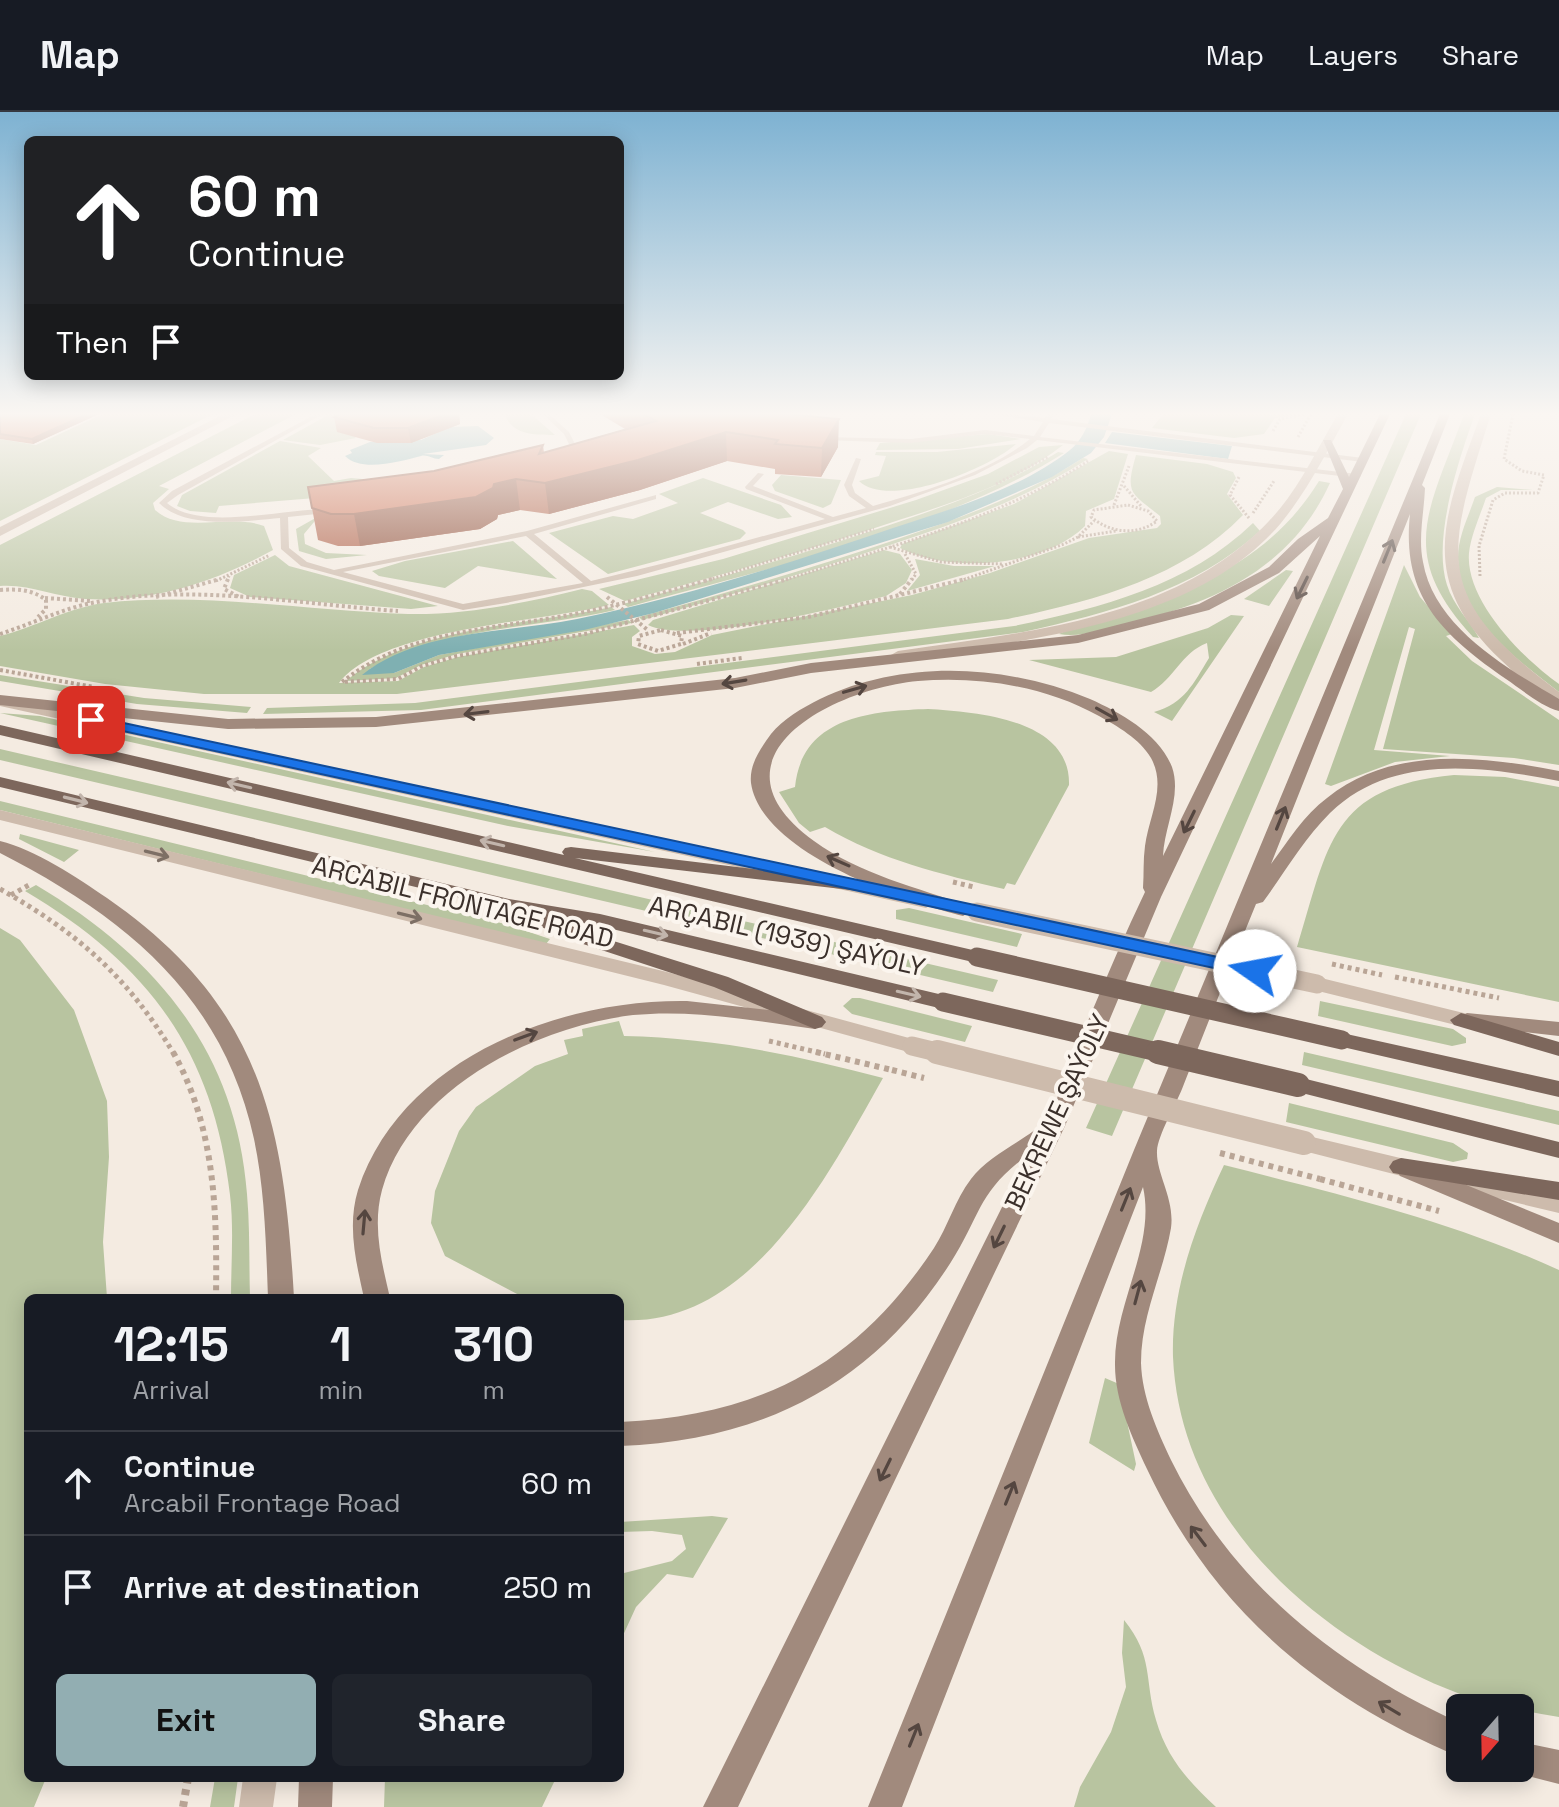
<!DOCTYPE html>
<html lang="en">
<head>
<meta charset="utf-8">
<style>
	body { margin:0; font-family:"Space Grotesk",sans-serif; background:#20242c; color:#f1f3f6; height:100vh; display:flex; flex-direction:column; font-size:30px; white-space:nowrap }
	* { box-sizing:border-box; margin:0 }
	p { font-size:26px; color:#9ea1a6 }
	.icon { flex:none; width:44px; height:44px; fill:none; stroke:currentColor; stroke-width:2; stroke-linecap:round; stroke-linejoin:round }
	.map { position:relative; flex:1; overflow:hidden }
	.drawer { position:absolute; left:24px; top:1182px; width:600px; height:488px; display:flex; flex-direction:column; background:#171b24; border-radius:12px; box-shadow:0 4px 20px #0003 }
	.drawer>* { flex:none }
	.guide { position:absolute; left:24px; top:24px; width:600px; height:244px; border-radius:12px; box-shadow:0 4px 20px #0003; background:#202124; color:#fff; overflow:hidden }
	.needle { width:52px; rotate:200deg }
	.controls { position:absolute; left:1446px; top:1582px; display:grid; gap:16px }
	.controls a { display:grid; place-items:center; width:88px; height:88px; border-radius:12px; background:#171b24; box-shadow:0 4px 20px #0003; font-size:40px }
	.pin { position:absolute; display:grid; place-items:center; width:68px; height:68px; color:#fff; margin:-34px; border-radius:16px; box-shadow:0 4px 12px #0006 }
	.me { position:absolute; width:88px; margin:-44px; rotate:282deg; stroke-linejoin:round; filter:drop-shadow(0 0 6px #0008) }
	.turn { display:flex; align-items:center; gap:28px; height:168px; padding:0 32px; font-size:36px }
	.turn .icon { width:104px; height:104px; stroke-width:2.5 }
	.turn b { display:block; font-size:56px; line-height:68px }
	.then { display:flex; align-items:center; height:76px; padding:0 32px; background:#0003; gap:16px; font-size:30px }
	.eta { display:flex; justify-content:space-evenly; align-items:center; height:136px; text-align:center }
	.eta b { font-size:48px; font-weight:700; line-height:56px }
	.cta { display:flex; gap:16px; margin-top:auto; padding:16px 32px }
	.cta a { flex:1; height:92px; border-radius:12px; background:#92aeb2; color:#111; font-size:32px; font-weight:700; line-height:92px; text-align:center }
	.cta a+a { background:#20242c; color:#f1f3f6 }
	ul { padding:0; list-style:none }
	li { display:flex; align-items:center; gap:24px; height:104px; padding:0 32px; border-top:2px solid #363941 }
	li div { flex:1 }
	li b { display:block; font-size:30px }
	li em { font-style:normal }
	header { display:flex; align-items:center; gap:48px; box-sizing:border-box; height:112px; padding:0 40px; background:#171b24; border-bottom:2px solid #363941 }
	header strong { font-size:38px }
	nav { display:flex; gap:44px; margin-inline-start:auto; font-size:28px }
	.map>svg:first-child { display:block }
	.green { fill:#b8c4a0 }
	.water { fill:#7fb0b2 }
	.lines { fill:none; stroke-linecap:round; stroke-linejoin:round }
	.path-far4 { stroke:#b9a596; stroke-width:3; stroke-dasharray:2 2; stroke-linecap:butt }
	.path-far3 { stroke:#b9a596; stroke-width:4; stroke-dasharray:3 3; stroke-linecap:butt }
	.path-far2 { stroke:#b9a596; stroke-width:5; stroke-dasharray:4 4; stroke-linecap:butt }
	.path-far1 { stroke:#b9a596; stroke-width:6; stroke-dasharray:5 5; stroke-linecap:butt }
	.path { stroke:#b9a596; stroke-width:8; stroke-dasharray:6 6; stroke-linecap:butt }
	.service { fill:#cdbbac; fill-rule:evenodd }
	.minor { fill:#cdbbac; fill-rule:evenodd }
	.tertiary { fill:#cdbbac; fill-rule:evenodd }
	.secondary { fill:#a18a7d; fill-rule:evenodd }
	.primary { fill:#7d675c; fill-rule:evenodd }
	.path-bridge-far1 { stroke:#b9a596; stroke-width:5; stroke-dasharray:4 4; stroke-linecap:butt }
	.path-bridge { stroke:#b9a596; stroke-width:6; stroke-dasharray:5 5; stroke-linecap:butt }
	.tertiary-bridge-far1 { stroke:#cdbbac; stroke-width:19 }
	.tertiary-bridge { stroke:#cdbbac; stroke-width:24 }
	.primary-bridge-far1 { stroke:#7d675c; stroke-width:19 }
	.primary-bridge { stroke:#7d675c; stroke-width:24 }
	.wall { fill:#ac5a40 }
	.shaded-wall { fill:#8c4a34 }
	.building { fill:#c8694b; stroke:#8c4a34; stroke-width:2 }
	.oneway { stroke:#544640 }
	.oneway2 { stroke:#c2b5ac }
	.oneway3 { stroke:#7d6f65 }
	.route { fill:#1a73e8; stroke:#114b97; stroke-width:2 }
	.labels { text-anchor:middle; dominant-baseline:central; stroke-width:8; stroke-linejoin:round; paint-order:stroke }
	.street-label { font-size:26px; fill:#3b302b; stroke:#fbf5ee }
</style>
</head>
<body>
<header>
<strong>Map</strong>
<nav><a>Map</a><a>Layers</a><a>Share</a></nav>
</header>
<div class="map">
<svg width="1559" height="1695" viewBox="0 0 1559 1695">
	<rect width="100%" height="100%" fill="#f4ebe1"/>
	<path class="green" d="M103 302H213L0 409V327L36 333Z
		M255 302H296L159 374 169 377 153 391 155 398C183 423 230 401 264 414L273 438C215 470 151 491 85 487 55 485 30 472 0 474V433Z
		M330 302H361L350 321 356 326 320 333 283 328Z
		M505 302H531L555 323C536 323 512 324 505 302Z
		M1163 302H1299L1275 306 1264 322 1234 326 1152 316Z
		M1406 302H1421L1112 1024 1086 1016Z
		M1464 302H1475C1459 347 1432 427 1447 473 1453 493 1470 509 1479 526L1473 525C1395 441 1430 397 1464 302Z
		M988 322 1021 327 958 337 876 338 880 331Z
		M280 329 321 336 308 344 334 369 351 366 396 370 352 383 219 394 216 401 190 399 177 394 182 383Z
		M1016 332C990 356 889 398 859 369L879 364 886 344 875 343 876 340H937Z
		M1063 333C1014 372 948 392 890 411 803 440 714 465 625 489L599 477 723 447 916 388 988 362 1039 335Z
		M1109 339 1128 342 1114 387 1086 399 1085 414C1044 455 950 462 900 436L902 432 1014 392Z
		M1058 340 1064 341C944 417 766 457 628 495L623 492C707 469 791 446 874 418 938 397 1001 376 1058 340Z
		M1136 343 1207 352 1233 360 1236 366 1227 382 1243 403C1181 467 1092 489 1008 507L397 582H204L105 572 0 554V524C36 515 67 496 104 491 206 480 307 499 408 502 467 503 525 491 582 477L592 479 609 493C541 510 382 516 339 571L398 569 424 555 458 545 634 513 640 519 632 525V534L655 542 675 540 712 523 912 483 990 461 1089 426 1157 416 1161 412 1160 404C1130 380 1125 382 1136 343Z
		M1083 346 1088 347C1026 387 957 411 887 434 806 461 724 485 642 508L639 505C726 481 812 456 898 427 962 405 1026 383 1083 346Z
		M781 363 841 368 831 392 823 396 775 379 772 373Z
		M703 366 781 393 792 405 778 407 728 390 700 401 743 418 746 421 740 427 608 462 549 421 613 404 633 407 678 391 659 382Z
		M1319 369 1330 371C1291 457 1212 492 1126 512 1105 517 1080 526 1059 522 1080 511 1106 506 1129 498 1208 472 1273 443 1319 369Z
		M1497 375 1533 378H1501L1486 386C1480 404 1471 423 1469 441 1465 488 1523 547 1559 572V580C1517 548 1457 504 1458 445 1458 425 1469 403 1475 385Z
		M319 404 304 422 305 432 326 441 367 443 326 447 299 439 296 417Z
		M1253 411 1260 419C1194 479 1108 501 1023 520L421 598 263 602 267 596 415 591 1014 514C1100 496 1188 474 1253 411Z
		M513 429 557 467 478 454 445 476 379 464 372 459 405 449Z
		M884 438 900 442 912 458 906 471 886 484C837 496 690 533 648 513L653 508Z
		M275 443 289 454 438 494 411 497 250 485 230 476 234 463Z
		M915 447 954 454H995L907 479 920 463Z
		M1404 453 1420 485 1452 522 1446 524 1472 549 1559 608V653L1514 646 1383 637 1415 517 1409 515 1374 638 1450 644 1395 650 1331 674 1325 672Z
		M1286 458 1293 459 1269 494 1244 487Z
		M611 495 615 498C538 516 438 516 370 557L394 561 439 543 628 508 632 511 457 542 421 553 396 566 346 569C410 515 530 513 611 495Z
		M1231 503 1244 504 1172 609 1154 600C1185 591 1193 572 1209 546L1207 531C1181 541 1174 567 1151 580L1029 548 1116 545 1208 516Z
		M0 563 144 586 251 595 247 601 137 592 0 569Z
		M928 597C977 600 1071 607 1069 673L1015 773 1007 771 1004 777C940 762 881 748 825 715L810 720 799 711 779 680 795 675C802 605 870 599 928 597Z
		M0 601 40 604 655 740 508 714Z
		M0 637 998 868 993 880 0 648Z
		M1454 663 1505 665 1559 675V890L1297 835C1329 732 1330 675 1454 663Z
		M0 689 505 812 550 827 546 832 0 698Z
		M20 722 79 738 64 750 19 727Z
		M36 773C155 844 236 938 247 1082 250 1116 249 1152 250 1186H231C231 1152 234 1116 230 1083 213 938 148 852 25 779Z
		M909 796 1022 822 1017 835 896 807V798Z
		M0 816 20 828 74 898 107 989 109 1045 103 1130 107 1186H28V1666H46L34 1695H0Z
		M852 886H860L972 914 965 930 852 902 843 894Z
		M1320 889 1453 917 1466 926V931L1452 934 1318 904Z
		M619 909 624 924C714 926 796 943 883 966 828 1063 751 1216 620 1208V1186L521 1184 445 1144 431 1111 435 1079 459 1019 476 995 535 954 568 942 564 928 583 924 582 917Z
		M1304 940 1559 999V1013L1302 953Z
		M1289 991 1453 1031 1468 1041 1467 1047 1453 1050 1286 1010Z
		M1224 1053C1338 1082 1452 1109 1559 1158V1605C1525 1599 1493 1594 1460 1582 1317 1528 1180 1407 1173 1245 1171 1178 1196 1112 1224 1053Z
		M1105 1266 1119 1272 1136 1352 1134 1359 1089 1331Z
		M712 1404 728 1406 693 1466 667 1462 636 1495 620 1530V1462L672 1449 686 1437 682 1423 652 1419 620 1420V1410Z
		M1124 1508C1154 1545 1144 1567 1156 1608 1167 1646 1188 1669 1216 1695H1074L1080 1675 1111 1620 1126 1575 1122 1541Z
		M215 1666H238L234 1695H210Z
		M385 1666H556L542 1695H384Z"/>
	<path class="water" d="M1091 302H1111V305L1104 325 1091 341 1052 365 948 410 654 501 584 518 439 543 394 561 362 563C419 517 509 521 577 507 684 485 790 451 893 416 951 397 1021 377 1070 338 1081 329 1088 315 1091 302Z
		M478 314 494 326 486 333 423 342 444 343 439 347C432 347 427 342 421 344 401 349 362 361 345 344L352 341 350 338 370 330 421 328 450 315Z
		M1112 320 1232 334 1228 347 1105 331Z"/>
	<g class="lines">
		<path class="path-far4" d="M1273 319 1280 307 1304 302
			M1298 325 1311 302
			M1239 365 1230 383 1249 406
			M996 372 1048 345
			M1124 374 1141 394
			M1114 393 1129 354
			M1128 393 1148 399 1157 409C1137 424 1110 421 1091 405L1094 398Z
			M1253 401 1274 369
			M1078 425 1116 419
			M890 435 941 450 1002 452
			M905 442 916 462 911 469
			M1480 464 1479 434 1493 388 1505 381H1538L1544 363 1522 359 1504 347 1513 302
			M216 469 270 443
			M227 469 229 464
			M705 469 874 417
			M782 469C885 435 997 409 1088 349
			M960 469 1064 432 1078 425 1094 409"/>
		<path class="path-far3" d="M228 467 224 477 241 486
			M712 467C665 480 617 494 569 503 489 518 408 518 342 570L398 567 422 554 457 544 585 522 788 467
			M0 478C17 477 32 477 46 488V497L38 505
			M900 482 912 467
			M156 485 220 467
			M607 485 649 519
			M45 486 91 489
			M661 518 682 524 681 532 658 539 638 532 639 524Z
			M677 521 808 505 966 467
			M0 522C29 513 57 499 87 492 187 470 297 492 398 499
			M683 532 711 521
			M697 552 742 546
			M0 558 94 575"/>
		<path class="path-far2" d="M953 770 974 775
			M0 777C78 821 128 865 174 942
			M11 783 29 773
			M1395 865 1499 886
			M769 929 825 942"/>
		<path class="path-far1" d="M173 940C216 1017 217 1101 216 1186
			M816 940 892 958
			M1320 1067 1439 1099"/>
		<path class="path" d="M183 1695 188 1666"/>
		<path class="service" d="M316 302H323L178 383 167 391C201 420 286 396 329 397V401H326L288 405 289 436 307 450 334 458 527 419 656 383V387L534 422 591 469 673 449 825 407 746 377 745 375 758 361 764 362 753 374 833 405 866 396 849 384 844 373 856 346 861 347 852 373 855 381 873 394C922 380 990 360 1030 327L985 322 911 331 822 328V326L824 325 911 327 985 318 1034 324 1043 310 992 302H1008L1045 306 1048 302H1054L1051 307 1363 346 1366 348 1363 350 1049 311 1040 325 1357 362 1361 364 1357 366 1037 328 1027 336 975 363 890 394 637 464 506 491 463 498 301 454 281 437 280 406C245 409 186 418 159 391L172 379ZM526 424 583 471 463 492 343 460Z
			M543 302H549L569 320 575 332 567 347 562 346 569 332 564 322Z"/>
		<path class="minor" d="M224 302H237L0 424V415Z
			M1338 302H1348C1327 339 1308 378 1281 411 1194 514 1023 529 898 547L891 543 898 539C1026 520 1175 508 1269 409 1298 379 1317 337 1338 302Z
			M1481 302H1491C1446 443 1430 484 1559 580V592C1539 586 1516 562 1501 548 1414 466 1445 401 1481 302Z
			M243 1666H277L273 1695H239Z"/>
		<path class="tertiary" d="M0 584 926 784 936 790 926 796 0 594Z
			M0 698 667 860 920 929 923 934 912 941 664 873 0 708Z
			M1317 865 1480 905 1491 912 1480 919 1310 877 1307 872Z
			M1304 1023 1417 1050 1425 1053 1429 1059 1425 1065 1417 1068 1296 1037 1292 1031 1296 1025Z
			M1475 1064 1559 1083V1101L1467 1079 1463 1073 1467 1067Z"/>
		<path class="secondary" d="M1380 302H1390L1161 785 1065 1014 738 1695H703L1028 1043C978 1079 981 1103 951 1150 873 1273 763 1328 620 1334V1310C759 1304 856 1254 934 1136 948 1114 955 1088 971 1067 990 1041 1032 1026 1046 1007 1058 990 1064 965 1072 946 1096 891 1119 834 1145 780L1143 776C1144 762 1143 748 1145 734 1149 704 1167 675 1151 646 1140 627 1117 614 1099 604 1045 574 980 564 918 569 832 577 700 646 814 729 859 762 918 776 970 794L973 798 963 804C904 789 761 741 751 671 749 652 761 636 771 622 783 607 802 596 820 587 904 547 1005 552 1090 587 1121 601 1159 622 1172 655 1182 684 1164 715 1163 744L1320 424 1279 461 1209 498 1078 531 811 561 735 576 376 615 228 617 0 593V583L228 607 376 605 735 566 811 551 1078 523 1199 492 1269 455 1298 427 1328 406 1343 377 1323 328H1331L1349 365Z
			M1440 302H1450L1422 373 1425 376C1424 401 1418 426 1423 450 1434 515 1508 557 1559 587V599C1541 594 1522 578 1506 567 1443 523 1401 485 1410 402L1271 752C1288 729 1304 703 1327 686 1393 633 1482 644 1559 659V669C1483 654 1391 641 1330 701 1304 727 1285 760 1263 790L1256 792C1231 853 1206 915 1182 977 1176 992 1158 1023 1157 1039 1156 1062 1175 1087 1171 1116 1163 1162 1141 1203 1141 1251 1142 1285 1157 1318 1171 1348 1232 1472 1337 1555 1460 1611V1645C1319 1586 1212 1496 1147 1357 1132 1325 1115 1289 1115 1253 1114 1191 1156 1134 1143 1075L902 1695H868L1134 1038Z
			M0 729C34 737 78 766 107 786 261 893 284 1009 294 1186H268C266 1133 265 1079 254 1027 223 884 125 805 0 741Z
			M687 889 815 903 826 910 815 917C755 909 694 897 633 903 535 915 411 976 382 1078 372 1115 382 1151 390 1186H364C356 1150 347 1114 358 1078 401 946 560 887 687 889Z
			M1467 901 1559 910V924L1460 913 1456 908Z
			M1408 1049 1559 1111V1131L1400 1064 1396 1058 1400 1052Z
			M1520 1630 1559 1638V1672L1508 1659 1507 1656H1520Z
			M299 1666H333L332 1695H298Z"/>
		<path class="primary" d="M0 613 564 743 562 740 565 736 571 735 852 769 861 775 859 779 575 746 977 839 987 845 977 851 0 623Z
			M0 665 509 787 600 802 943 883 953 890 943 897 600 814 554 806 585 820 728 865 822 905 826 910 822 915 815 917 714 875 571 828 528 809V802L0 675Z
			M1461 901 1559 930V944L1454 913 1450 908Z
			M1342 921 1559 969V985L1334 933 1331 928Z
			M1298 965 1559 1030V1046L1290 978 1287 973 1290 968Z
			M1401 1046 1559 1070V1088L1393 1061 1389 1055 1393 1049Z"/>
		<path class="path-bridge-far1" d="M1332 852 1382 863"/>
		<path class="path-bridge" d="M892 958 924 966
			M1220 1041 1320 1067"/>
		<path class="tertiary-bridge-far1" d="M977 800 1317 872
			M912 934 945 942"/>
		<path class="tertiary-bridge" d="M937 940 1304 1031"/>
		<path class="primary-bridge-far1" d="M977 845 1342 928
			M943 890 1166 942"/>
		<path class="primary-bridge" d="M1158 940 1298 973"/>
	</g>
	<path class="wall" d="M0 302H99L33 332 0 327Z
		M341 302H459L460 312 411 331H377L337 320 334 305Z
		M600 302H788L838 335 821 365 775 362V357L727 349 640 378 549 402 520 398 498 403 497 407 480 417 360 434H338L318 428 312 396 434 359 543 333 544 341 625 317Z"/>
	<path class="shaded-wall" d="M87 302H99L33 332 32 327Z
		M445 302H459L460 312 411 331 408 316Z
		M839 307 838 335 821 365 822 336Z
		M726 320 727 349 640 378 549 402 545 371Z
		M516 367 520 398 498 403 497 407 480 417 360 434 354 402Z"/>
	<path class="building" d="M0 302H87L32 327 0 322Z
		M341 302H445L408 316H374L334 305Z
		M644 302H788L839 307 822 336 775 332 778 328 726 320 638 348 545 371 516 367 494 372 493 376 476 385 354 402H331L312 396 308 375 434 359 543 333 539 342 656 309Z"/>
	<defs><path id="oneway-shaft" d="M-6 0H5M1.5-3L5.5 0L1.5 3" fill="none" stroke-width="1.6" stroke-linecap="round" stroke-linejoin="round" transform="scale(2)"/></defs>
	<g class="oneway">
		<use href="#oneway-shaft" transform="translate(1388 439) rotate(-68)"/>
		<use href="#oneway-shaft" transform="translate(1302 476) rotate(116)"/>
		<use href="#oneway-shaft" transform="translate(734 570) rotate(171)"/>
		<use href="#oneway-shaft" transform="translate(855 577) rotate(-16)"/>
		<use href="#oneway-shaft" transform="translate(476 601) rotate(173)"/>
		<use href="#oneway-shaft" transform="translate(1107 602) rotate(29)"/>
		<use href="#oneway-shaft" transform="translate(1281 706) rotate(-68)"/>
		<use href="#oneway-shaft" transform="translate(1189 710) rotate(116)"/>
		<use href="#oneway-shaft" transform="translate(838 749) rotate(-156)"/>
		<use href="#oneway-shaft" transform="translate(526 924) rotate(-20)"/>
		<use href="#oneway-shaft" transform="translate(1126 1087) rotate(-68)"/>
		<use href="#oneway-shaft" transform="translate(364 1110) rotate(-85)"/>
		<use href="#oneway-shaft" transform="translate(999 1125) rotate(116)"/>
		<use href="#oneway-shaft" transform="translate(1138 1180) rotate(-75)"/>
		<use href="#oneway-shaft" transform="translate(885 1358) rotate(116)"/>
		<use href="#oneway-shaft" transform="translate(1010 1381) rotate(-68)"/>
		<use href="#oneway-shaft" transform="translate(1198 1424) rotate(-127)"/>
		<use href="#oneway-shaft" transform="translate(1389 1596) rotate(-149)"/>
		<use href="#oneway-shaft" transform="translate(914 1623) rotate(-68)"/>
	</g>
	<g class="oneway2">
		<use href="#oneway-shaft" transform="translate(239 673) rotate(-167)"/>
		<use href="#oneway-shaft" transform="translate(76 688) rotate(14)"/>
		<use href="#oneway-shaft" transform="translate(492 731) rotate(-167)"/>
		<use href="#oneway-shaft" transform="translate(656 821) rotate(13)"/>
		<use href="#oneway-shaft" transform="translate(909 882) rotate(13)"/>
	</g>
	<g class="oneway3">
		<use href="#oneway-shaft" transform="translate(157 742) rotate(14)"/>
		<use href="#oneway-shaft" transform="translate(410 804) rotate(14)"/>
	</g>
	<linearGradient id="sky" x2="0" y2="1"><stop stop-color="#7eb2d2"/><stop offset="0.56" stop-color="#faf6f2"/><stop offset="1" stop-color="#faf6f2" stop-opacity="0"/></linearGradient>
	<rect width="1559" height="539" fill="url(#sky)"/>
	<path class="route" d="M91 604 1255 853 1264 859 1255 865 86 611V605Z"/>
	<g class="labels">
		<g class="street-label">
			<text transform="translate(463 790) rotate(14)">ARCABIL FRONTAGE ROAD</text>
			<text transform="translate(787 824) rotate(13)">ARÇABIL (1939) ŞAÝOLY</text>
			<text transform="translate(1057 1000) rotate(-65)">BEKREWE ŞAÝOLY</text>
		</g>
	</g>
</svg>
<div class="controls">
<a><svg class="needle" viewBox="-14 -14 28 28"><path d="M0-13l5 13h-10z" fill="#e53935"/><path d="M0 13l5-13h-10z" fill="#9ea1a6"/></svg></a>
</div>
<div class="pin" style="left:91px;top:608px;background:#d93025"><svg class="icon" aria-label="arrive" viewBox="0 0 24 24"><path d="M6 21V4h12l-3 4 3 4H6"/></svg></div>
<svg class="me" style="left:1255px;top:859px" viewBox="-20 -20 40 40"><circle r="19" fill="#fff"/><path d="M0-13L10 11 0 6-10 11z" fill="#1a73e8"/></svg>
<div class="guide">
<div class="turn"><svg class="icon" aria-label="ahead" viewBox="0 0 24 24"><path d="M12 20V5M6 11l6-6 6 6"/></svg><div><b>60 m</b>Continue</div></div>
<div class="then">Then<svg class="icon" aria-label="arrive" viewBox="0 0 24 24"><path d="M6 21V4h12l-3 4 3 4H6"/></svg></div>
</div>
<section class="drawer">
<div class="eta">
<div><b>12:15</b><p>Arrival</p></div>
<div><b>1</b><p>min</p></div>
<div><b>310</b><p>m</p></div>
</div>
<ul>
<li><svg class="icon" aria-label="ahead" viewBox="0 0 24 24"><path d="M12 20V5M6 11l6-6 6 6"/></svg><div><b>Continue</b><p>Arcabil Frontage Road</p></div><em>60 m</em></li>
<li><svg class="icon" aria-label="arrive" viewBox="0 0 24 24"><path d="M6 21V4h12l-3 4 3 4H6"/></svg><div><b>Arrive at destination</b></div><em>250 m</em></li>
</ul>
<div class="cta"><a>Exit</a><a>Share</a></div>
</section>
</div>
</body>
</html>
